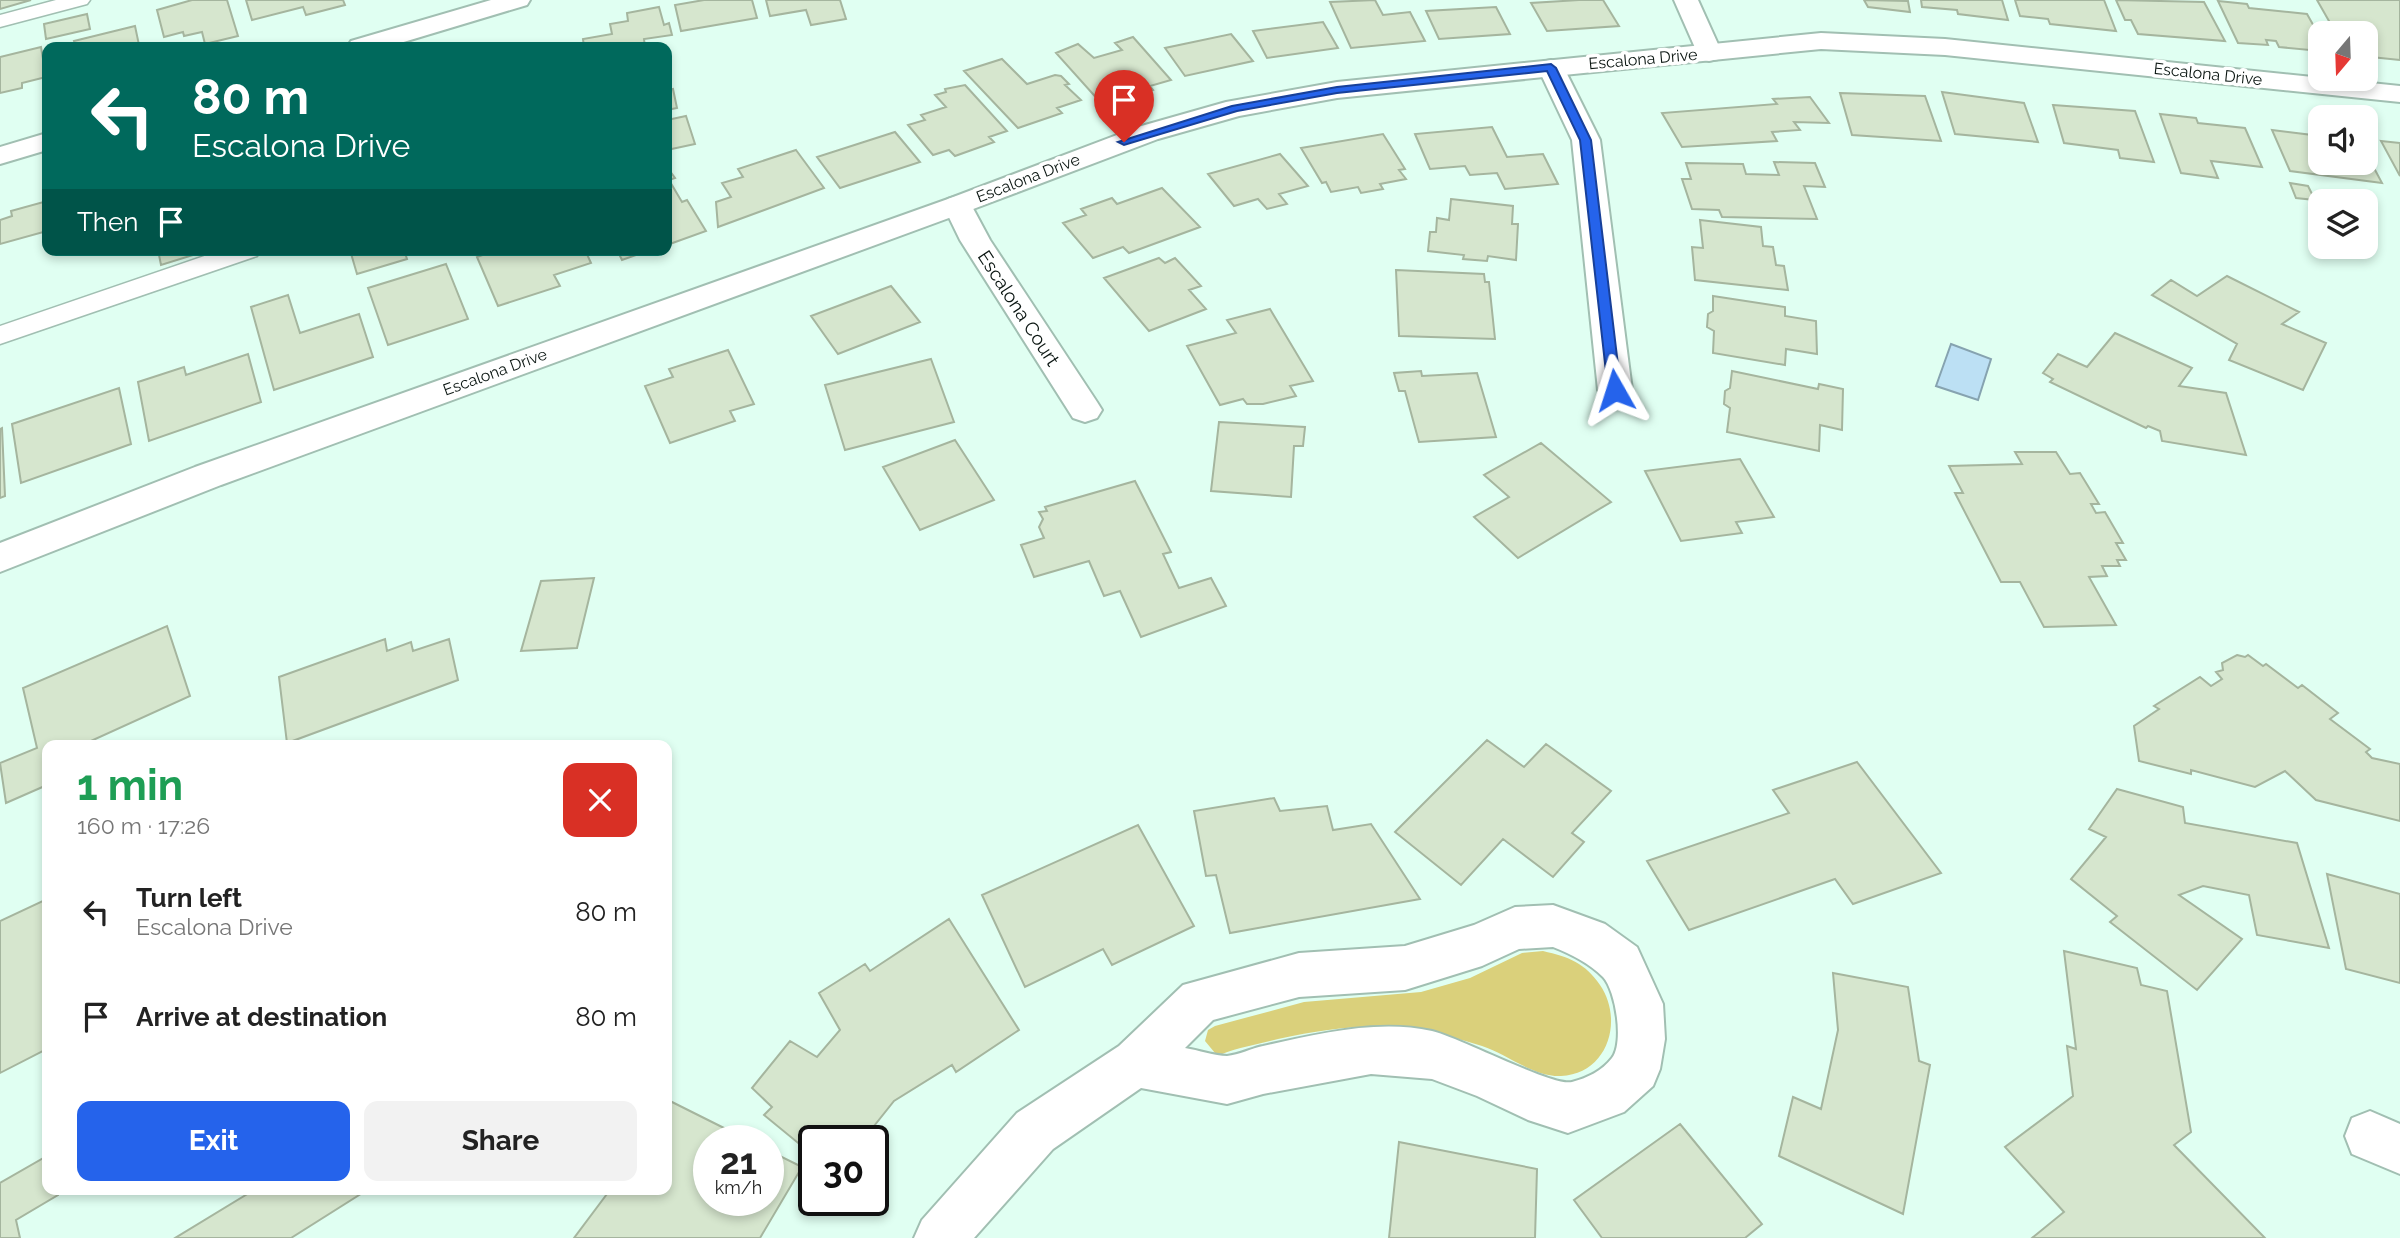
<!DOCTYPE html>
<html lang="en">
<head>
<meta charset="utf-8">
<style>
	body { margin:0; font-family:Raleway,sans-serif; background:#f2f2f2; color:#222; height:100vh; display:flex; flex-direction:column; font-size:26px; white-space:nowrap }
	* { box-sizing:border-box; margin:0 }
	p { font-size:23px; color:#767676 }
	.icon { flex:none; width:38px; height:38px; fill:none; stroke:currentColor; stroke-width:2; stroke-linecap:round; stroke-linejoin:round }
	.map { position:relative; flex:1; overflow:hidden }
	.panel { position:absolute; left:42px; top:740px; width:630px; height:455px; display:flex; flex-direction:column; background:#fff; border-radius:14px; box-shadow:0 4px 10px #0003 }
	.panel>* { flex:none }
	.guide { position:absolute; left:42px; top:42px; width:630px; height:214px; border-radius:14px; box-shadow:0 4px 10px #0003; background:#00695c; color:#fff; overflow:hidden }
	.needle { width:46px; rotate:199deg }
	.fabs { position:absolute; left:2308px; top:21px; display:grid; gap:14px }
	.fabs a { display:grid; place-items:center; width:70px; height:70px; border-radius:14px; background:#fff; box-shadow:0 4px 10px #0003; font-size:35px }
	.speed { position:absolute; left:693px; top:1125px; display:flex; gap:14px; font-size:35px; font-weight:700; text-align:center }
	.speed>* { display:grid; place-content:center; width:91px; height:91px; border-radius:50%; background:#fff; box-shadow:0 4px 10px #0003; line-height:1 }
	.speed small { font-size:18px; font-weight:400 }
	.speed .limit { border:4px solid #111; border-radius:10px; background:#fff; color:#111 }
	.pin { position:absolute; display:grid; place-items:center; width:60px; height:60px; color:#fff; margin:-72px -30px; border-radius:50% 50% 50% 0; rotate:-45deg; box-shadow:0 0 7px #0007 }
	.pin .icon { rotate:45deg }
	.me { position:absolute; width:77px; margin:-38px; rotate:354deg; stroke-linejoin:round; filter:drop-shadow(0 0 5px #0008) }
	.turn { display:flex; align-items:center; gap:24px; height:147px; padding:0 35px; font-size:32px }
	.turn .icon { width:91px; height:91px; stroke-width:2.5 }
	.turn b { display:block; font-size:49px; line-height:60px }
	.then { display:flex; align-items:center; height:66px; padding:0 35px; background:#0003; gap:14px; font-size:26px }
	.round { display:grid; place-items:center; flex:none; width:74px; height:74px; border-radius:14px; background:#f2f2f2 }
	.headline { display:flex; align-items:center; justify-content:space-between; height:119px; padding:0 35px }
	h1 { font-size:42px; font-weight:700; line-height:52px; color:#1e9e55 }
	.action { display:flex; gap:14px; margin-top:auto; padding:14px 35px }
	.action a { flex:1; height:80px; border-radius:14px; background:#2563eb; color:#fff; font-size:28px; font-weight:700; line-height:80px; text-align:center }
	.action a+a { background:#f2f2f2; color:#222 }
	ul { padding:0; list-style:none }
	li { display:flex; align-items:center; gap:21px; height:105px; padding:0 35px }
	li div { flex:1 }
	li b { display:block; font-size:26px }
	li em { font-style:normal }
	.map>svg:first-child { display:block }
	.green { fill:#dad07b }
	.water { fill:#bce0f4; stroke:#86a3b0; stroke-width:2 }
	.building { fill:#d6e6ce; stroke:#a5b59e; stroke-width:2 }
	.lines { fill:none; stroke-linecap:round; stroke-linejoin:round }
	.service-casing { stroke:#a1bfb2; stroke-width:3 }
	.minor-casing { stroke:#a1bfb2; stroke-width:4 }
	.tertiary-casing { stroke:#a1bfb2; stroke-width:4 }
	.service { fill:#fff; fill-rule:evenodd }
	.minor { fill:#fff; fill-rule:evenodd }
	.tertiary { fill:#fff; fill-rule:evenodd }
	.route { fill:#2563eb; stroke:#184099; stroke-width:2 }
	.labels { text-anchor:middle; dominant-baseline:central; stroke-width:7; stroke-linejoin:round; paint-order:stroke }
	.far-street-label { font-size:16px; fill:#091410; stroke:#fff }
	.street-label { font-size:19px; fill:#091410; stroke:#fff }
</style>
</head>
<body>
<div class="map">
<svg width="2400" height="1238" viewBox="0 0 2400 1238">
	<rect width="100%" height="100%" fill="#e0fff2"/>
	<path class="green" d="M1543 951C1569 957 1585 963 1600 985 1624 1020 1608 1074 1561 1076 1533 1077 1507 1054 1482 1046 1407 1021 1355 1022 1278 1039 1260 1044 1240 1047 1222 1054L1215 1053 1205 1041 1208 1030 1215 1026 1304 1002 1421 992 1470 978 1522 953Z"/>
	<path class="water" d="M1951 344 1991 359 1978 400 1936 386Z"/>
	<path class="building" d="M0 0H31L0 9Z
		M227 0 238 36 205 44 202 32 184 36 183 32 164 37 157 10 192 0Z
		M246 0H343L345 5 306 15 303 7 252 20Z
		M704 0H752L757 18 681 31 675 5Z
		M766 0H840L846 19 811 25 806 10 770 16Z
		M1375 0 1383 15 1410 12 1425 41 1351 48 1330 2Z
		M1579 0H1603L1619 26 1547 31 1531 3Z
		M1864 0 1908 1 1910 12 1868 7Z
		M1921 0H2002L2008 20 1958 14 1957 10 1922 7Z
		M2015 0H2104L2116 31 2050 24 2048 19 2020 16Z
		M2116 0 2204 2 2225 41 2138 34 2131 20H2125Z
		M2317 0H2400V60L2371 57 2366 49V33L2333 28Z
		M2218 1 2247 4 2249 8 2307 14 2320 37V51L2279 47 2276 41 2266 40 2268 45 2238 43Z
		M659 7 664 25 669 23 672 35 644 39 645 47H584L583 39 612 34 610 24 628 21 627 13Z
		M1496 7 1510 34 1439 39 1426 11Z
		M87 14 90 29 46 39 44 24Z
		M1323 22 1338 48 1267 58 1253 31Z
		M135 26 139 45 76 47 74 41Z
		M1231 34 1253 61 1185 76 1165 48Z
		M1133 37 1171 80 1150 86 1153 90 1118 100 1116 98 1101 103 1056 53 1078 44 1094 58 1122 50 1115 43Z
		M41 47 46 77 22 83V88L0 93V57Z
		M1002 59 1027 84 1055 75 1061 76 1069 84 1065 85 1081 100 1057 108 1062 113 1018 128 964 71Z
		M965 85 1007 131 989 137 994 142 955 156 949 150 933 155 908 125 925 120 921 115 946 107 935 95 946 92 945 89Z
		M673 89 677 108 667 110V90Z
		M1942 92 2024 103 2038 142 1955 134Z
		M1840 93 1925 96 1941 141 1852 135Z
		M1810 97 1829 123 1794 122 1800 130 1772 132 1777 141 1682 147 1662 113 1777 104 1773 99Z
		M2053 105 2135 111 2154 162 2120 158 2118 150 2064 143Z
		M2160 114 2196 118 2198 123 2245 128 2262 167 2211 161 2218 178 2181 173Z
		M686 116 695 144 667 150V120Z
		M1492 127 1507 157 1543 154 1558 184 1505 189 1497 173 1470 175 1465 166 1430 169 1415 134Z
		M2272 130 2320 136V163H2366V153L2382 183 2290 171Z
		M895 132 920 162 840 188 817 157Z
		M1383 134 1405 169 1399 170 1406 179 1380 184 1383 189 1361 193 1358 187 1331 192 1326 182 1322 183 1301 148Z
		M2381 141 2400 143V176Z
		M796 150 824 188 718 227 716 202 731 197 722 183 743 177 738 169Z
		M1280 154 1308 186 1279 194 1287 204 1267 209 1258 199 1234 206 1208 174Z
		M1774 162 1815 163 1825 187 1804 186 1817 219 1722 217 1719 210 1692 209 1682 179H1691L1686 163 1743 164 1746 174 1779 175Z
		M667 167 675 178 669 180 682 202 687 200 706 231 667 245Z
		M2290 183 2308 186 2315 200 2296 198Z
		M1162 188 1200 227 1129 253 1123 247 1093 258 1063 223 1086 215 1081 209 1112 198 1117 204Z
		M1451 199 1513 206 1512 224H1518L1516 260 1488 256 1487 261 1463 259 1464 255 1428 251 1430 232H1436L1437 218 1449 220Z
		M47 201V231L0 244V220L12 216 11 211Z
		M1700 220 1761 227 1763 246 1773 247 1776 265 1784 266 1788 290 1695 280 1692 247 1703 248Z
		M158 250H209L161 265Z
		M350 250H404L407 259 357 274Z
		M497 250H585L591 263 554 275 560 286 498 306 477 257Z
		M617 250H650L622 260Z
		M1159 258 1165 263 1175 258 1201 286 1189 290 1206 309 1149 331 1104 278Z
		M446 264 468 319 388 345 368 288Z
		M1396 270 1484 274 1485 282H1489L1495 339 1399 336Z
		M2227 276 2299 312 2282 324 2326 343 2303 390 2229 360 2237 344 2152 295 2171 280 2197 296Z
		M891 286 920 322 838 354 811 316Z
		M288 295 300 333 359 314 373 357 274 390 251 307Z
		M1713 296 1785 307V316L1816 321 1817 354 1786 349 1785 365 1713 353 1714 331 1707 327 1708 314 1713 311Z
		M1270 309 1313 381 1290 386 1296 396 1263 404H1247L1243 399 1220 405 1187 346 1236 333 1227 320Z
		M2115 333 2192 368 2179 386 2226 393 2246 455 2162 441 2160 431 2148 426 2146 428 2050 382 2053 379 2043 373 2058 354 2087 367Z
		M728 350 754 404 730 411 735 421 670 443 645 386 673 377 669 369Z
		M248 354 261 402 149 441 138 382 184 367 186 375Z
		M931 359 954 422 845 450 825 385Z
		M1421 371 1422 376 1477 373 1496 437 1419 442 1405 391H1399L1394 373Z
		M1732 371 1818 389 1819 384 1843 389 1842 430 1820 425 1819 451 1727 432 1730 408 1724 404 1725 391 1730 388Z
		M119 388 131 444 21 483 12 424Z
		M1219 422 1305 427 1303 446H1294L1291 497 1211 491Z
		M2 428 5 496 0 498V429Z
		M955 440 994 500 920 530 883 467Z
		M1541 443 1611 502 1518 558 1474 517 1509 497 1484 475Z
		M2015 452H2056L2070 474 2080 473 2099 504H2091L2096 513 2105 512 2123 543H2116L2126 560H2117L2120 566H2102L2107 576 2089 577 2116 625 2044 627 2020 582H2001L1955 493H1963L1949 466 2022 464Z
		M1740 459 1774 517 1736 522 1742 533 1681 541 1645 471Z
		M1135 481 1171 552 1163 554 1179 588 1211 578 1226 606 1141 637 1120 591 1104 596 1089 561 1034 577 1021 545 1044 538 1039 527 1043 519 1039 512 1047 511 1045 507Z
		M594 578 577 648 521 651 541 581Z
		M167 626 190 696 80 746H47V785L6 803 0 763 37 748 23 688Z
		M385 639 387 651 411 642 413 651 449 639 458 680 287 743 279 677Z
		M2237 655 2245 657 2248 655 2263 666 2266 664 2298 688 2302 685 2338 713 2330 719 2370 749 2366 752 2372 758 2400 764V821L2316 800 2285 771 2255 787 2191 770V774L2139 761 2134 726 2159 709 2154 706 2200 677 2211 686 2222 679 2216 672 2223 670 2222 663Z
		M1487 740 1524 767 1546 744 1611 791 1572 833 1584 842 1553 877 1503 839 1461 885 1395 832Z
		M1857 762 1941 873 1853 904 1835 879 1689 930 1647 861 1789 813 1773 790Z
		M2117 789 2183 807 2185 823 2297 843 2329 948 2257 935 2249 895 2203 886 2179 895 2242 939 2197 990 2110 922 2117 916 2071 879 2106 837 2089 829Z
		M1274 798 1280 811 1327 806 1333 830 1371 824 1420 899 1230 933 1216 875 1206 876 1194 811Z
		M1138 825 1194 926 1112 965 1103 949 1025 987 982 895Z
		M2327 874 2400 894V983L2346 969Z
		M47 899V1049L0 1073V921Z
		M949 919 1019 1030 956 1072 952 1065 894 1101 862 1141H814V1156L764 1115 772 1107 752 1088 790 1041 817 1057 840 1030 819 993 865 964 870 971Z
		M2064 951 2137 968 2141 985 2167 991 2191 1132 2174 1145 2265 1238H2032L2064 1212 2005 1147 2073 1096 2067 1046 2076 1049Z
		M1833 973 1908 987 1919 1061 1930 1065 1903 1214 1779 1156 1793 1097 1821 1109 1838 1030Z
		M670 1101 750 1141H709V1200H768V1150L802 1167 760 1238H574L610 1190H667V1106Z
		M1680 1124 1762 1224 1745 1238H1602L1574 1200Z
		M1399 1142 1537 1169 1535 1238H1389Z
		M47 1156V1190H57L58 1195 16 1220 20 1238H0V1183Z
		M254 1190H367L291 1238H175Z"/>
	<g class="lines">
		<g class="service-casing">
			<path id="service" d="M56 0H90L87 4 0 27V15Z
				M222 250H260L257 256 0 344V326Z"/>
		</g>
		<g class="minor-casing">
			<path id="minor" d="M1674 0H1698L1722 53 1718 59 1709 61 1700 59Z
				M1551 60 1560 62 1564 68 1600 140 1632 390 1627 398 1615 402 1603 398 1598 390 1572 140 1538 68 1542 62Z
				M958 196 968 199 990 240 1097 402 1102 410 1097 418 1085 422 1073 418 960 240 943 205 948 199Z
				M1553 905 1605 924 1637 947 1663 1004 1665 1039 1660 1069 1653 1086 1624 1112 1568 1133 1528 1120 1477 1096 1432 1079 1371 1074 1263 1094 1227 1104 1141 1088 1053 1149 974 1238H914L922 1220 1017 1113 1119 1046 1183 985 1299 953 1405 946 1474 925 1515 907ZM1553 947C1571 954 1589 963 1603 977 1616 991 1624 1043 1612 1058 1602 1071 1587 1078 1572 1082 1553 1087 1461 1038 1432 1031 1378 1019 1317 1034 1263 1046 1252 1048 1239 1055 1227 1056 1215 1056 1198 1050 1185 1048L1213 1020 1299 997 1405 990 1482 966 1519 949Z
				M2370 1111 2400 1124V1174L2352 1154 2345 1136 2352 1118Z"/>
		</g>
		<g class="tertiary-casing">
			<path id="tertiary" d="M491 0H530L527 5 387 47H347L351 41Z
				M1821 33 1945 39 2400 86V102L1945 55 1821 49 1337 98 1239 116 1158 139 968 211 221 485 0 572V543L195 467 948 199 1138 127 1226 102 1337 82Z
				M47 133V150L0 164V147Z"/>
		</g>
		<use href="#service" class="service"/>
		<use href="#minor" class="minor"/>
		<use href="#tertiary" class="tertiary"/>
	</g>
	<path class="route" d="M1551 64 1556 68 1591 140 1621 390 1615 395 1608 390 1580 140 1547 71 1337 93 1237 111 1124 145 1118 142 1232 106 1337 87Z"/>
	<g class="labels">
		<g class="far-street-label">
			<text transform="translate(1643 59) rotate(-5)">Escalona Drive</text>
			<text transform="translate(2208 74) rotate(6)">Escalona Drive</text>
			<text transform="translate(1028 178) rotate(-21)">Escalona Drive</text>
			<text transform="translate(495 372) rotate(-20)">Escalona Drive</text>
		</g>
		<g class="street-label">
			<text transform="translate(1019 308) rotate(57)">Escalona Court</text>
		</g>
	</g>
</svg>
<div class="fabs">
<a><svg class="needle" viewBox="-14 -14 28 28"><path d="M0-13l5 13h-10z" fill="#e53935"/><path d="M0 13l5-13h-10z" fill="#767676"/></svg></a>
<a><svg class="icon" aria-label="sound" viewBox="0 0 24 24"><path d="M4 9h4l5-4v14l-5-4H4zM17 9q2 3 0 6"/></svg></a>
<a><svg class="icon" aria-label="layers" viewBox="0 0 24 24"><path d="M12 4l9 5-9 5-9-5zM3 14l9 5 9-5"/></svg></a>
</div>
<div class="speed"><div>21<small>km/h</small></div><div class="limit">30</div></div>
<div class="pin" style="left:1124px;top:142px;background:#d93025"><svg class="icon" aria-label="arrive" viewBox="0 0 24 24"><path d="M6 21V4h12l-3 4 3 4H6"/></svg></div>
<svg class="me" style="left:1615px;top:390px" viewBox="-20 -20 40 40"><path d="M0-17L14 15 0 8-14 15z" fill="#2563eb" stroke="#fff" stroke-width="4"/></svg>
<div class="guide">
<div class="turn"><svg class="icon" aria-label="left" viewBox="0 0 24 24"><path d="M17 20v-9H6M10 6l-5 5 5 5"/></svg><div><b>80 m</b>Escalona Drive</div></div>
<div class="then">Then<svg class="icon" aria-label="arrive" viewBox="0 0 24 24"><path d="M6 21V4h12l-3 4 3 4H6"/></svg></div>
</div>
<section class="panel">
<div class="headline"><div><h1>1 min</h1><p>160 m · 17:26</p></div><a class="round" style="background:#d93025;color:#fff"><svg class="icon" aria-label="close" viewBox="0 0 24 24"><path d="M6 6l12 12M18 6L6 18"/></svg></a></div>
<ul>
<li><svg class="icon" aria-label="left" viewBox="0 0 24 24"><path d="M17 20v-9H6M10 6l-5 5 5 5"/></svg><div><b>Turn left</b><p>Escalona Drive</p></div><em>80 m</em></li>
<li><svg class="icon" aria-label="arrive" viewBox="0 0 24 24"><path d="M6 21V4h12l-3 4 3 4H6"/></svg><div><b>Arrive at destination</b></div><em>80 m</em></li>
</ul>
<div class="action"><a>Exit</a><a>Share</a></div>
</section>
</div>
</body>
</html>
